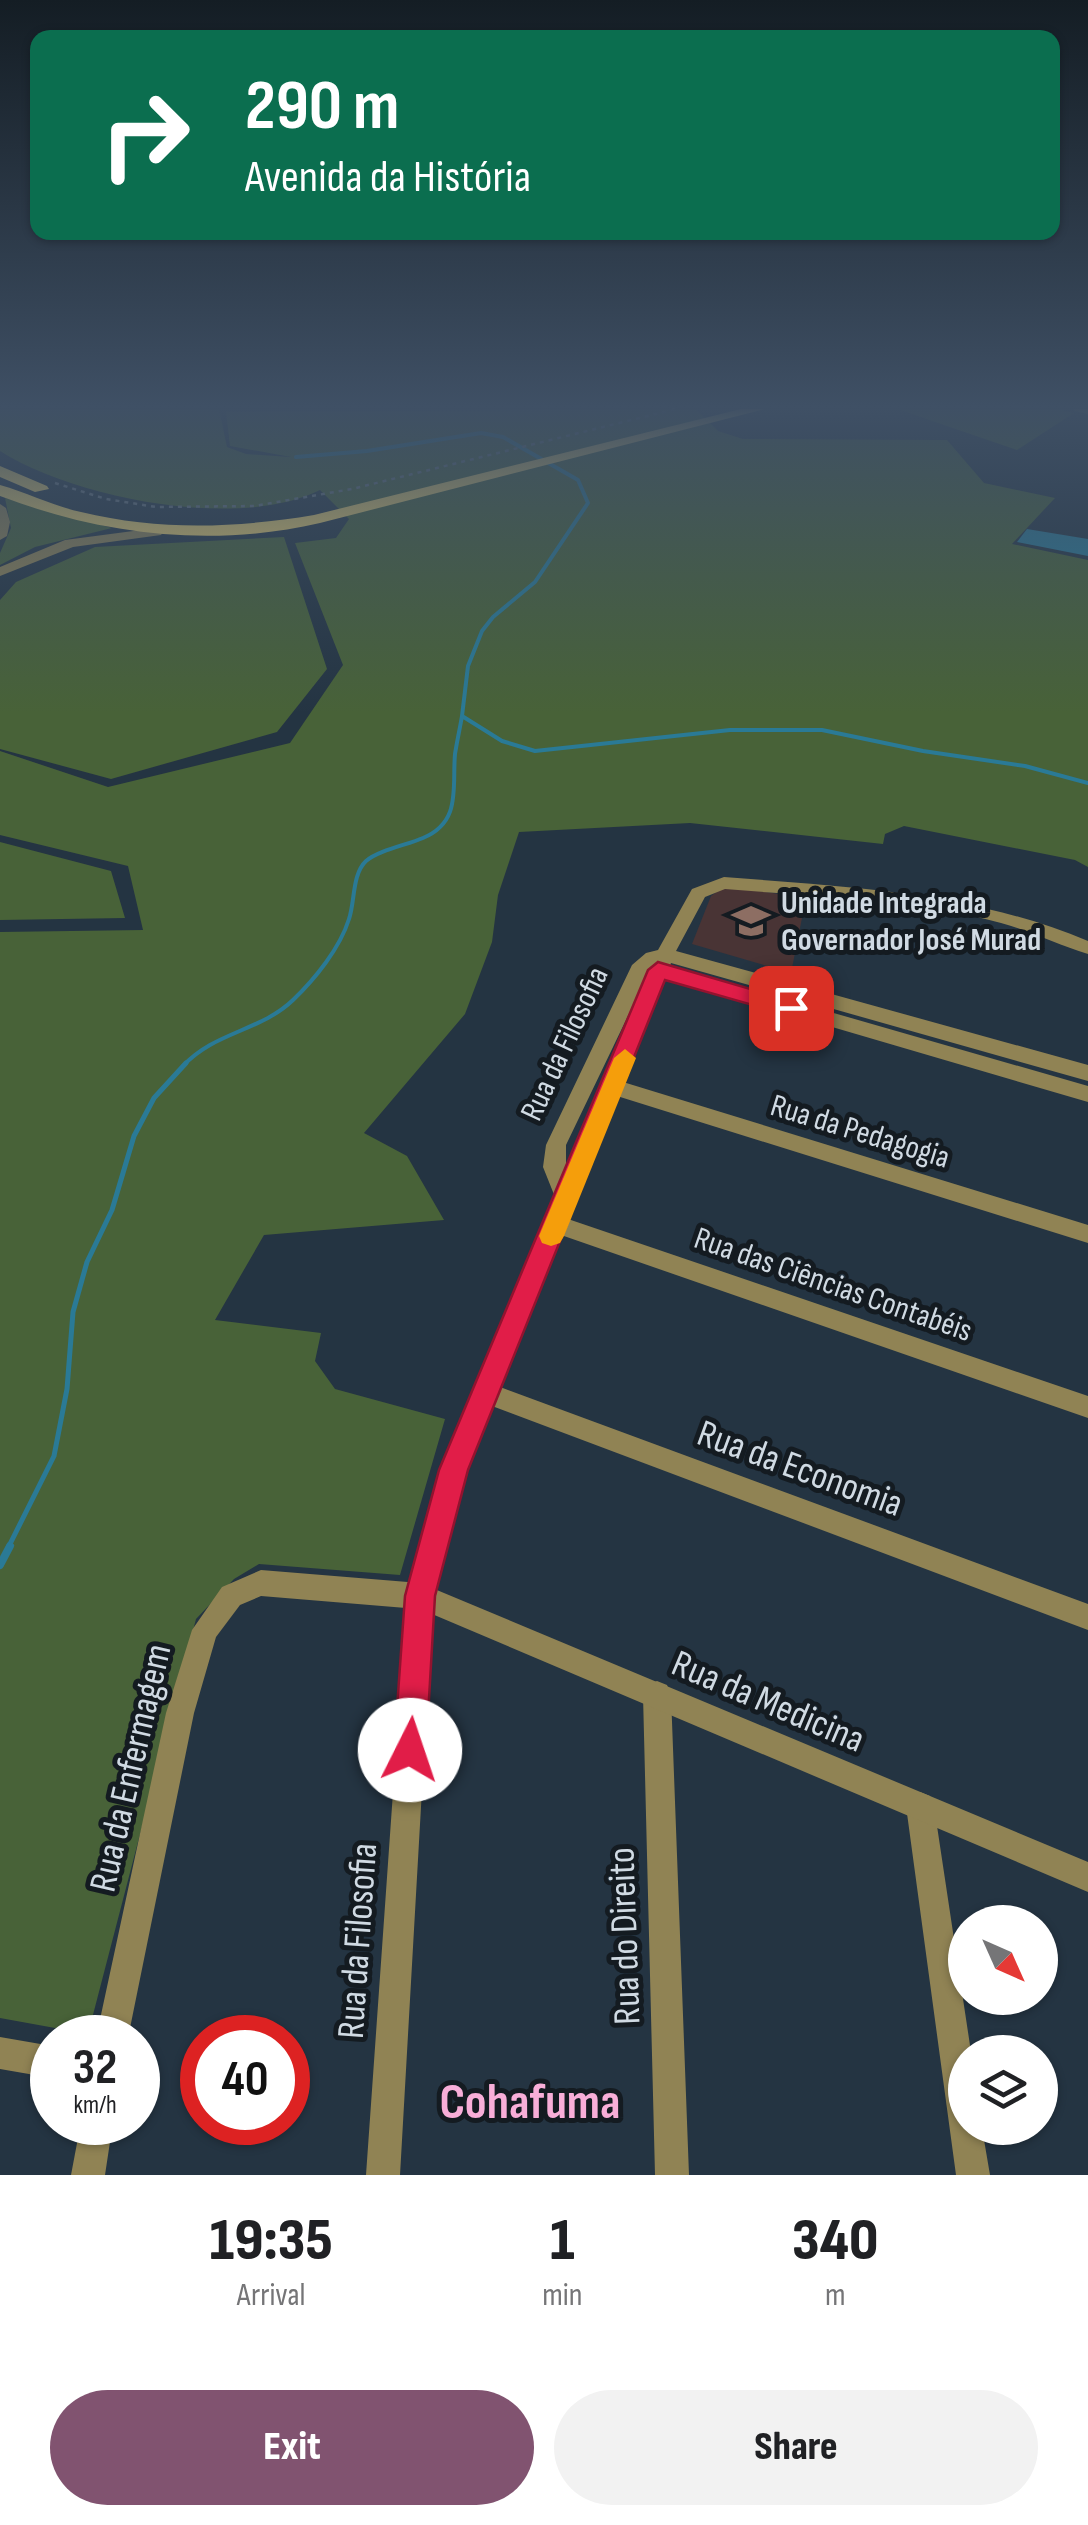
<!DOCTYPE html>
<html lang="en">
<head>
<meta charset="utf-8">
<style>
	body { margin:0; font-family:"Sofia Sans Condensed",sans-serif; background:#f2f2f2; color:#202124; height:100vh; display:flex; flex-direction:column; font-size:38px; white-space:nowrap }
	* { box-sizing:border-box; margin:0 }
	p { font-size:32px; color:#757577 }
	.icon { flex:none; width:55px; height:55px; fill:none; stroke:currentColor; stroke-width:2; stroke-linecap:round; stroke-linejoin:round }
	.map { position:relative; height:2175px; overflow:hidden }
	.side { display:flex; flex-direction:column; background:#fff; flex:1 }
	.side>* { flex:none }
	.hud { position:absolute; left:30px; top:30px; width:1030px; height:210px; border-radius:20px; box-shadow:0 2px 8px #0004; background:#0b6e4f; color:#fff; overflow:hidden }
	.needle { width:65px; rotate:135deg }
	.tools { position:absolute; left:948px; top:1905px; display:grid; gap:20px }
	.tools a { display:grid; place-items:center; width:110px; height:110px; border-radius:50%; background:#fff; box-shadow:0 2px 8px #0004; font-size:50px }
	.speed { position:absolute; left:30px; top:2015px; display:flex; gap:20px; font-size:50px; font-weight:700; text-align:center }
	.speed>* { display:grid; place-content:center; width:130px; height:130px; border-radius:50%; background:#fff; box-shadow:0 2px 8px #0004; line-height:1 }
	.speed small { font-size:25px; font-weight:400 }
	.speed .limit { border:15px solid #d22; background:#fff; color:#111 }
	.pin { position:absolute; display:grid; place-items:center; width:85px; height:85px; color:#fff; margin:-42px; border-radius:20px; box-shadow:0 5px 15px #0006 }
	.me { position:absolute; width:110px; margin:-55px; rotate:4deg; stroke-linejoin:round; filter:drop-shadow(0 0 8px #0008) }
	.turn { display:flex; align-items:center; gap:35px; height:210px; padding:0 50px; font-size:45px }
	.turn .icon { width:130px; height:130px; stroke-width:2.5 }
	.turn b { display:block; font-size:70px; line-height:85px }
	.eta { display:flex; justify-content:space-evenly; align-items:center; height:170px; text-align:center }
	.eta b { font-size:60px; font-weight:800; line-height:70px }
	.action { display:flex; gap:20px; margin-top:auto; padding:20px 50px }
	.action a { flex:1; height:115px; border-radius:60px; background:#815370; color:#fff; font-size:40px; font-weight:800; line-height:115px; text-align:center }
	.action a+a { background:#f2f2f2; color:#202124 }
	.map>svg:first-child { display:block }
	.education { fill:#493435 }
	.green { fill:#486238 }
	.water { fill:#2a7a96 }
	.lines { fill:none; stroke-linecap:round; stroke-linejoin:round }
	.stream-far2 { stroke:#2a7a96; stroke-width:4 }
	.stream-far1 { stroke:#2a7a96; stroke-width:5 }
	.stream { stroke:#2a7a96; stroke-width:8 }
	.path { stroke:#677480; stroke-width:2.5; stroke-dasharray:4 5; stroke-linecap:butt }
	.minor { fill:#908354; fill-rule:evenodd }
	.tertiary { fill:#908354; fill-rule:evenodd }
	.primary { fill:#efd26d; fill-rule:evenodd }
	.route { fill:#e11d48; stroke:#92132f; stroke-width:2.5 }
	.slow { fill:#f59e0b }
	.labels { text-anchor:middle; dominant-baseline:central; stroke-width:10; stroke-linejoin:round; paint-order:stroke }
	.poi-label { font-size:32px; font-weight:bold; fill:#d0dae3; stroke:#141b21; text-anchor:start }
	.street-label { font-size:32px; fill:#d0dae3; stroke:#141b21 }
	.near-street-label { font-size:38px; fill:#d0dae3; stroke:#141b21 }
	.near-district-label { font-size:50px; font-weight:bold; fill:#f8aed8; stroke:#141b21 }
</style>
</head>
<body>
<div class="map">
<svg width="1088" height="2175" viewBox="0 0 1088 2175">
	<rect width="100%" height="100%" fill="#243442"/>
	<path class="education" d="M725 886 806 898 791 973 692 944 711 896Z"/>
	<path class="green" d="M0 409H219L227 447 246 454 291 457 230 446 226 412 696 409 718 431 743 439 947 440 984 483 1055 498 1012 544 1088 560V867L1075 860 904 826 885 834 883 844 690 823 519 832 498 895 492 942 465 1014 364 1133 407 1156 444 1220 264 1235 215 1320 321 1333 315 1361 335 1389 445 1419 400 1575 259 1564 234 1579 196 1619 88 2034 0 2018V932L143 930 128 866 0 835V751L108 787 290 743 343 665 295 543 336 538 349 519 320 490C238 531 74 498 0 451Z
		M897 409H1059L1074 413 1017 450Z
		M5 498 112 528 35 547 0 565V553L11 528Z
		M284 537 327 669 277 732 111 779 0 749V600L16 582 95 547Z
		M0 842 111 871 125 918 0 920Z"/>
	<path class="water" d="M1027 529 1088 539V556L1017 542Z"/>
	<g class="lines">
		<path class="stream-far2" d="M296 457 367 451 481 433 503 437 578 480 588 503 535 582 493 617 482 631 468 666 462 716 502 741 535 751 730 730H822L923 751 1025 766 1088 783
			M183 1066C214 1032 261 1031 293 1000 315 979 340 948 349 919 355 902 352 874 366 861 379 850 407 845 423 838 462 822 452 787 455 754 457 741 460 728 462 716"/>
		<path class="stream-far1" d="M8 1548 54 1456 67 1389 73 1312 87 1262 112 1210 134 1136 154 1098 186 1063"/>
		<path class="stream" d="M0 1565 10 1546"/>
		<path class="path" d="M55 483 106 499 156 507 254 506 352 489 676 409"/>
		<path class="minor" d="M1073 409H1088V414L1075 411Z
			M724 877C848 887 972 892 1088 941V954C1058 945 1031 931 1001 923 912 898 817 897 725 889L705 897 676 951 1088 1065V1081L671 963 670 966 1088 1086V1102L665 978 623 1082 1088 1225V1243L617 1096 568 1219 1088 1396V1418L561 1235 500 1387 1088 1604V1630L492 1406 466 1470 433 1596 429 1605 420 1609 411 1605 407 1596 442 1470 555 1197 543 1167 546 1145 632 965 646 953 658 950 692 889ZM649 972 566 1172V1145Z
			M657 1681 667 1685 671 1695 689 2175H655L643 1695 647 1685Z
			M920 1792 930 1796 934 1806 971 2052H965V2128H982L990 2175H956L906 1806 910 1796Z
			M81 2122H113L105 2175H71Z"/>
		<path class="tertiary" d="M0 504 6 508 10 522 7 536 0 540Z
			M156 528 163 532 161 535 73 547 0 576V567L65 540Z
			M261 1570 420 1583 1088 1862V1892L432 1614 400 2175H366L406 1608 261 1596 240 1605 216 1637 194 1713 128 2038H96L166 1713 192 1630 222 1587Z
			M0 2037 52 2046V2078L0 2069Z"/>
		<path class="primary" d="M741 409H765L320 523C212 548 102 535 0 496V485C28 493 53 506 81 512 159 531 236 528 314 515Z
			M0 466 47 486 49 489 35 492 0 477Z"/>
	</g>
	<linearGradient id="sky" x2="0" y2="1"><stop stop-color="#141d24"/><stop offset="0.57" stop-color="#3f5065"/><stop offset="1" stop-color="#3f5065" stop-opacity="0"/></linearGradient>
	<rect width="1088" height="713" fill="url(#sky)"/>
	<path class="route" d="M658 962 798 1003 802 1008 791 1016 665 980 468 1470 435 1596 426 1750 421 1762 410 1766 399 1762 394 1750 405 1596 439 1470 648 970Z"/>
	<path class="slow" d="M625 1049 636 1058 564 1236 560 1243 551 1246 542 1243 539 1236 614 1058Z"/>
	<defs>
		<g id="school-bare" transform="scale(3)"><path d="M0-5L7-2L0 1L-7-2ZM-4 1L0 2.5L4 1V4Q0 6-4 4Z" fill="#8d6e63" stroke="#141b21" stroke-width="2.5" paint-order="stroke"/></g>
	</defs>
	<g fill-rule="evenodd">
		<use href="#school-bare" x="751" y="921"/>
	</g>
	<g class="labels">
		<g class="poi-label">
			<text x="781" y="903">Unidade Integrada<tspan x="781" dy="37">Governador José Murad</tspan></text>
		</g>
		<g class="street-label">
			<text transform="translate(565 1044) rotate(-65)">Rua da Filosofia</text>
			<text transform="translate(860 1132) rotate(17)">Rua da Pedagogia</text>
			<text transform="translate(833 1285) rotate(19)">Rua das Ciências Contabéis</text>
		</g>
		<g class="near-street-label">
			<text transform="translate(800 1469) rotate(20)">Rua da Economia</text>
			<text transform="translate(768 1702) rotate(23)">Rua da Medicina</text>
			<text transform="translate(131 1768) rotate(-77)">Rua da Enfermagem</text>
			<text transform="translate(625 1936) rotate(-92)">Rua do Direito</text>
			<text transform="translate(358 1941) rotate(-86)">Rua da Filosofia</text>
		</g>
		<g class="near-district-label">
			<text x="530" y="2103">Cohafuma</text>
		</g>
	</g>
</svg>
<div class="tools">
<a><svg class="needle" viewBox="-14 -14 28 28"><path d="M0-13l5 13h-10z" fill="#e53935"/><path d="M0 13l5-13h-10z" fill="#757577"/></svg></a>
<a><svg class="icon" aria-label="layers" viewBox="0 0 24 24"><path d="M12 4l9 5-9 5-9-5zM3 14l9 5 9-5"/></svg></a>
</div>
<div class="speed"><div>32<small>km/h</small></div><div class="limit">40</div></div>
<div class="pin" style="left:791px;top:1008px;background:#d93025"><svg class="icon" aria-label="arrive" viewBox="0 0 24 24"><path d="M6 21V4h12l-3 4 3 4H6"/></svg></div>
<svg class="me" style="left:410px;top:1750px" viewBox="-20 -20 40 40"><circle r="19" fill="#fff"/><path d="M0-13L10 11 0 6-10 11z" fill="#e11d48"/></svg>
<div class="hud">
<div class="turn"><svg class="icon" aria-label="right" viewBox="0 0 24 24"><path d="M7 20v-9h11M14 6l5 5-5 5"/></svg><div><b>290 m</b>Avenida da História</div></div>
</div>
</div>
<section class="side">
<div class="eta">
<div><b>19:35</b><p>Arrival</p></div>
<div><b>1</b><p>min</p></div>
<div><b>340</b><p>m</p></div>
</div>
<div class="action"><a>Exit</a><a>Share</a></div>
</section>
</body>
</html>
